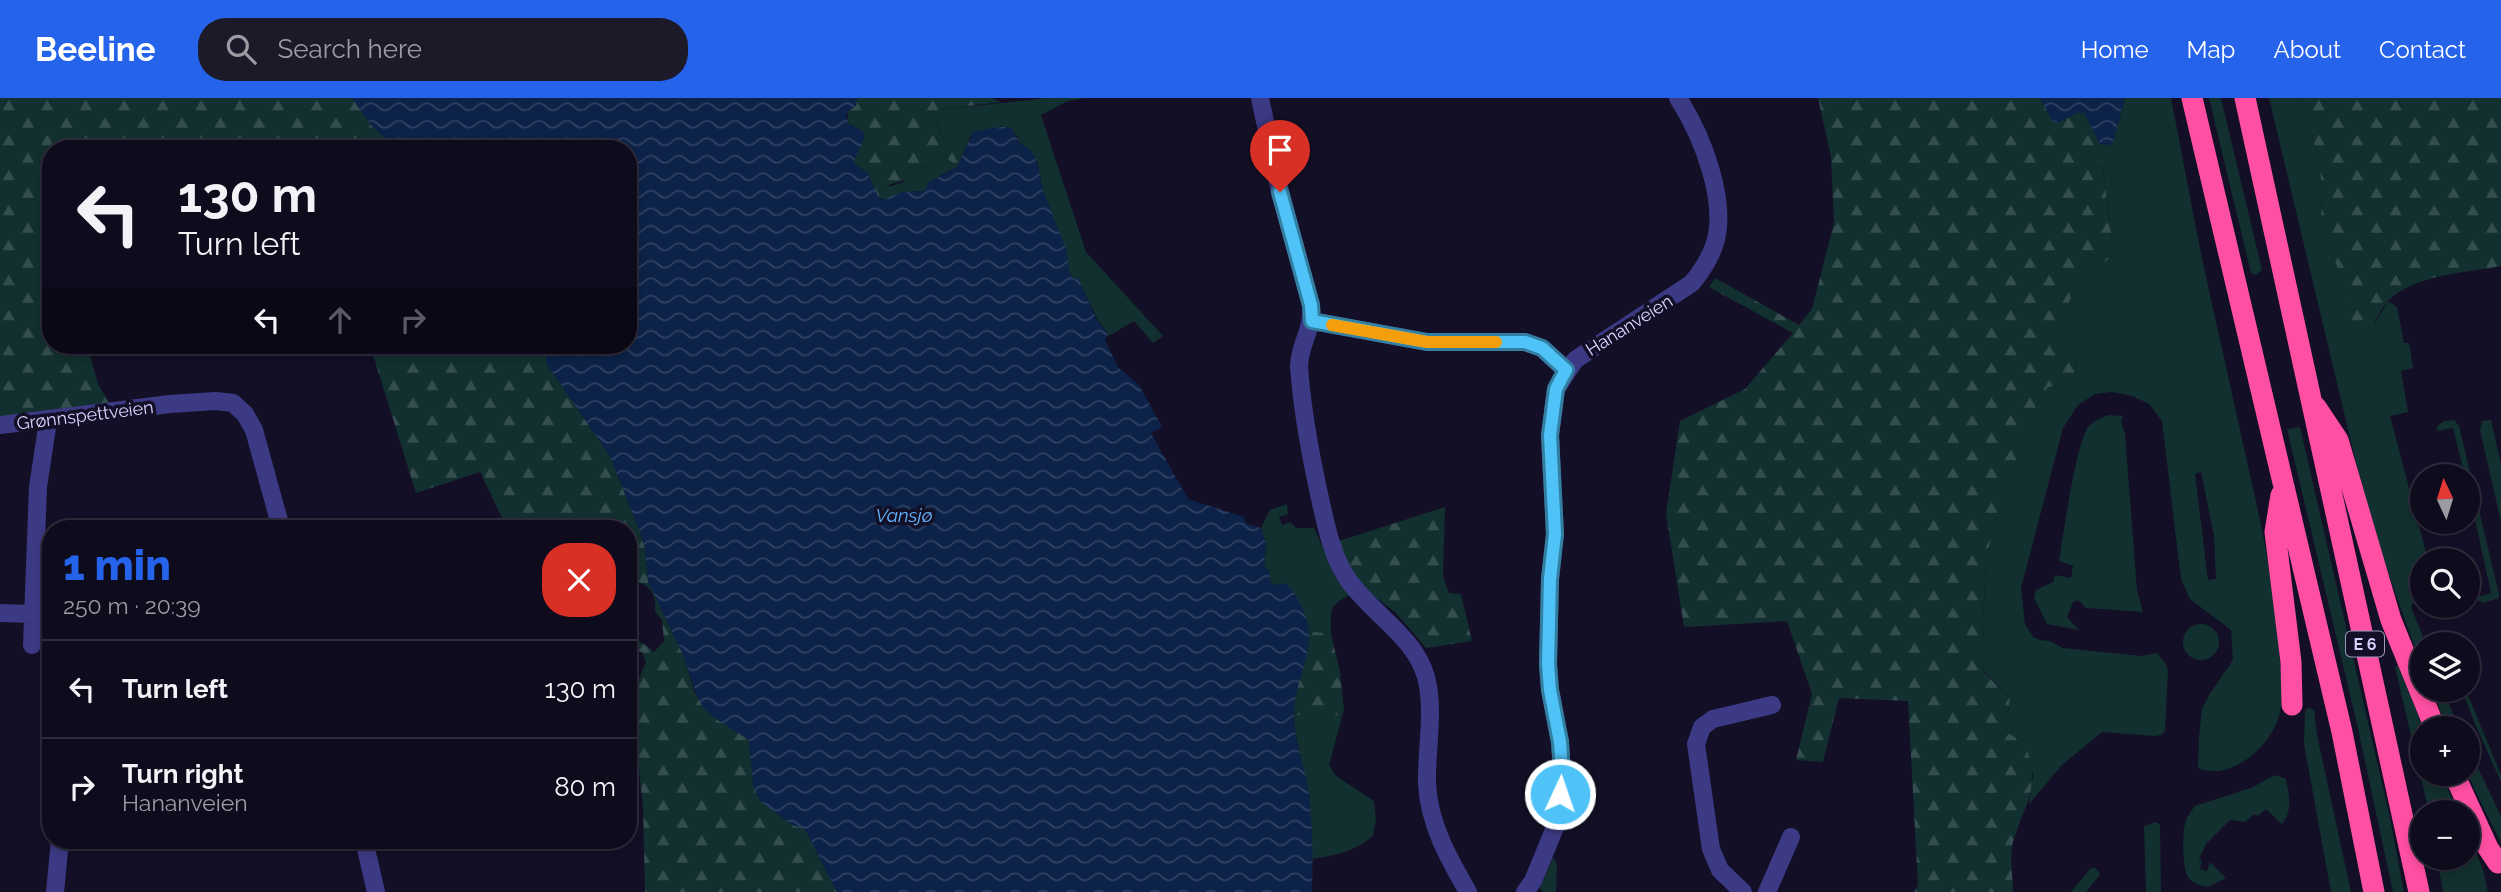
<!DOCTYPE html>
<html lang="en">
<head>
<meta charset="utf-8">
<style>
	body { margin:0; font-family:Raleway,sans-serif; background:#1c1929; color:#f1f3f6; height:100vh; display:flex; flex-direction:column; font-size:26px; white-space:nowrap }
	* { box-sizing:border-box; margin:0 }
	p { font-size:23px; color:#9b9ba3 }
	.icon { flex:none; width:38px; height:38px; fill:none; stroke:currentColor; stroke-width:2; stroke-linecap:round; stroke-linejoin:round }
	.map { position:relative; flex:1; overflow:hidden }
	.panel { position:absolute; left:42px; top:422px; width:595px; height:329px; display:flex; flex-direction:column; background:#0e0b1c; border-radius:28px; box-shadow:0 4px 10px #0003,0 0 0 2px #2e2b3b }
	.panel>* { flex:none }
	.banner { position:absolute; left:42px; top:42px; width:595px; height:214px; border-radius:28px; box-shadow:0 4px 10px #0003,0 0 0 2px #2e2b3b; background:#0e0b1c; color:#f1f3f6; overflow:hidden }
	.needle { width:46px; rotate:356deg }
	.controls { position:absolute; left:2410px; top:366px; display:grid; gap:14px }
	.controls a { display:grid; place-items:center; width:70px; height:70px; border-radius:50%; background:#0e0b1c; box-shadow:0 4px 10px #0003,0 0 0 2px #2e2b3b; font-size:35px }
	.pin { position:absolute; display:grid; place-items:center; width:60px; height:60px; color:#fff; margin:-72px -30px; border-radius:50% 50% 50% 0; rotate:-45deg; box-shadow:0 0 7px #0007 }
	.pin .icon { rotate:45deg }
	.me { position:absolute; width:77px; margin:-38px; rotate:3deg; stroke-linejoin:round; filter:drop-shadow(0 0 5px #0008) }
	.turn { display:flex; align-items:center; gap:24px; height:147px; padding:0 21px; font-size:32px }
	.turn .icon { width:91px; height:91px; stroke-width:2.5 }
	.turn b { display:block; font-size:49px; line-height:60px }
	.lanes { display:flex; align-items:center; height:66px; padding:0 21px; background:#0003; justify-content:center; gap:35px; direction:ltr }
	.lanes .off { opacity:.35 }
	.round { display:grid; place-items:center; flex:none; width:74px; height:74px; border-radius:28px; background:#1c1929 }
	.overview { display:flex; align-items:center; justify-content:space-between; height:119px; padding:0 21px }
	h1 { font-size:42px; font-weight:800; line-height:52px; color:#2563eb }
	ul { padding:0; list-style:none }
	li { display:flex; align-items:center; gap:21px; height:98px; padding:0 21px; border-top:2px solid #2e2b3b }
	li div { flex:1 }
	li b { display:block; font-size:26px }
	li em { font-style:normal }
	header { display:flex; align-items:center; gap:42px; box-sizing:border-box; height:98px; padding:0 35px; background:#2563eb; color:#fff }
	header strong { font-size:33px }
	nav { display:flex; gap:38px; margin-inline-start:auto; font-size:24px }
	.search { width:490px; height:63px; background:#1c1929; display:flex; align-items:center; gap:18px; box-sizing:border-box; padding:0 24px; border-radius:28px; color:#9b9ba3; font-size:26px }
	.map>svg:first-child { display:block }
	.grass { fill:#12302f; fill-rule:evenodd }
	.forest { fill:url(#forest-firs) }
	.water { fill:url(#water-waves) }
	.lines { fill:none; stroke-linecap:round; stroke-linejoin:round }
	.minor { stroke:#3d3a85; stroke-width:18 }
	.motorway { stroke:#ff4fa3; stroke-width:21 }
	.route-casing { stroke:#337fa1; stroke-width:18 }
	.route { stroke:#4fc3f7; stroke-width:12 }
	.slow { stroke:#f59e0b; stroke-width:12 }
	.labels { text-anchor:middle; dominant-baseline:central; stroke-width:7; stroke-linejoin:round; paint-order:stroke }
	.shield { fill:#130f26; stroke:#9e99be; stroke-width:2 }
	.shield-label { font-size:16px; font-weight:bold; fill:#d9d4ff }
	.street-label { font-size:18px; fill:#d9d4ff; stroke:#130f26 }
	.water-label { font-size:19px; font-style:italic; fill:#62b6ff; stroke:#130f26 }
</style>
</head>
<body>
<header>
<strong>Beeline</strong>
<div class="search"><svg class="icon" aria-label="search" viewBox="0 0 24 24"><circle cx="10" cy="10" r="6"/><path d="M15 15l6 6"/></svg>Search here</div>
<nav><a>Home</a><a>Map</a><a>About</a><a>Contact</a></nav>
</header>
<div class="map">
<svg width="2501" height="794" viewBox="0 0 2501 794">
	<defs>
		<pattern id="forest-firs" width="22" height="20" patternUnits="userSpaceOnUse" patternTransform="scale(1.75)"><rect width="22" height="20" fill="#12302f"/><path d="M5 1l3.5 6h-7zM16 11l3.5 6h-7z" fill="#344d4e"/></pattern>
		<pattern id="water-waves" width="16" height="10" patternUnits="userSpaceOnUse" patternTransform="scale(1.75)"><rect width="16" height="10" fill="#0c2248"/><path d="M0 5q4-4 8 0t8 0" fill="none" stroke="#2f4163"/></pattern>
	</defs>
	<rect width="100%" height="100%" fill="#130f26"/>
	<path class="grass" d="M1047 0H1085L1068 3 1041 17 1086 154 1163 238 1153 245 1134 223 1107 239 1108 235 1098 222 1078 181H1074L1069 174 1066 153 1043 93 1037 62 1028 51 1020 45 1016 36 1001 28 985 33H976L970 38 967 47 956 49C938 39 937 31 937 12Z
		M2125 0H2171C2181 50 2190 101 2200 151 2213 213 2228 275 2241 337 2257 408 2274 477 2279 550 2280 570 2284 594 2280 614 2273 647 2232 684 2198 670L2199 638 2202 611 2209 597 2233 562 2231 532 2190 501 2181 481 2162 323 2149 306 2132 298 2112 294 2095 296 2078 307 2063 330 2021 490 2025 526 2033 539 2040 542 2050 543 2063 550 2141 558 2157 555 2166 566 2168 573 2165 633 2161 637 2154 638 2102 634 2062 667 2029 706 2033 677 2024 643 2005 634 2010 601 1984 573 1981 565 1986 461 1994 428 2036 308 2048 289 2077 286 2076 261 2062 243 2053 221C2075 205 2066 204 2078 185 2086 172 2100 166 2114 159L2100 46 2113 44ZM2201 374 2214 438 2216 481 2208 482 2195 376Z
		M2209 0H2221L2262 172 2256 177 2251 175Z
		M2269 0H2303L2319 65 2322 93 2321 119 2340 179 2345 212 2375 225 2388 203 2397 209 2404 245H2409L2413 270 2401 273 2408 314 2390 318 2428 462H2422V501L2414 504 2411 509 2426 546H2422V570L2384 463 2362 390Z
		M947 60 957 69 939 78 925 93 902 94 885 102 878 99 886 89 902 85 917 70 929 69Z
		M2108 317 2123 318 2121 323 2125 336 2137 492 2143 514 2086 510 2078 502 2073 504 2067 519 2079 532 2047 526 2034 500 2036 492 2053 484 2055 477 2071 480 2073 468 2059 463C2063 439 2076 343 2089 328 2094 323 2102 320 2108 317Z
		M2454 322 2459 328 2499 496V500L2483 505 2477 502 2478 499 2491 495 2468 389V378H2465L2453 330 2437 333V328L2444 323Z
		M2491 322 2501 366V424L2480 332 2482 323Z
		M2300 329 2390 720 2404 794H2393L2357 626 2287 331Z
		M1287 406 1288 416 1279 419 1282 427 1291 424 1296 430H1314L1336 478 1350 497C1328 507 1331 514 1331 536L1309 533C1304 514 1288 493 1271 485L1269 473 1264 467 1266 447 1261 430 1270 412Z
		M2183 544a18 18 0 1 1 36 0a18 18 0 1 1-36 0Z
		M2399 567 2423 630 2422 676H2441L2458 714H2429L2395 569Z
		M2431 592H2443L2459 630H2448Z
		M2462 592H2466L2501 677V684L2475 626Z
		M2309 610 2314 612 2317 637 2351 794H2331L2304 646 2305 614 2306 611Z
		M1344 612 1329 667 1336 678 1374 703 1376 721 1373 738C1355 753 1335 758 1311 761L1309 697 1295 632 1294 616 1307 620 1320 615 1336 618Z
		M2468 649 2501 718V745L2467 676Z
		M2275 677 2286 681C2289 699 2293 711 2282 726L2266 711 2258 718 2254 716 2245 724 2230 722 2206 746 2199 761 2202 763 2200 771 2207 773 2210 764 2226 780 2208 789C2201 788 2193 786 2188 779 2182 770 2182 732 2186 722 2188 717 2192 712 2195 708L2251 690Z
		M2156 724 2160 727 2161 794H2146L2144 728Z
		M2468 735 2483 772 2488 794H2443L2437 760H2468Z
		M1553 759 1557 766 1556 794H1543L1540 790Z
		M2091 770H2095L2099 774V778L2086 794H2071Z"/>
	<path class="forest" d="M0 0H352L372 28 397 51H51V247H87L98 286 110 306 0 319Z
		M857 0H991L1001 4 937 12C937 32 938 39 956 49L967 47 957 69 947 60 935 72 929 69 917 70C907 87 898 81 886 89 885 89 879 98 878 99L868 75 854 66C854 55 863 48 864 37L860 31 849 26 847 14 856 8Z
		M1818 0H2040L2053 24 2057 25 2076 15H2085L2100 46 2114 159C2100 166 2086 172 2078 185 2066 204 2075 205 2054 221L2062 243 2076 261 2077 286 2048 289 2036 308 1994 428 1986 461 1981 565 1984 574 2010 601 2005 634 2024 643C2042 690 2026 702 2013 744 2009 759 2013 779 2013 794H1914L1918 787 1908 603 1839 600 1823 664 1796 662 1812 596 1787 523 1684 529 1666 416 1680 323 1745 291 1793 235 1709 189 1715 180 1799 227 1812 211 1834 125 1831 59Z
		M2303 0H2501V168C2465 175 2418 176 2390 201 2381 209 2376 224 2369 234L2359 231 2345 212 2340 179 2321 119 2322 93 2319 65Z
		M370 247H546V265L610 358 640 434 645 450 648 483 684 559 695 595 710 616 749 642 751 662 805 731 837 794H645L643 710 635 634 628 625V575L635 590 646 564 642 554 628 552V538L647 548 654 554 664 543 662 522 655 514C657 494 648 484 628 482V430H507L480 374 416 395Z
		M1445 409 1443 478 1449 495 1461 496 1472 543 1426 550 1396 515 1361 488 1348 468 1339 443Z
		M1309 533 1331 536 1340 574 1344 612 1336 618 1320 615 1307 620 1294 616C1293 588 1306 561 1309 533Z"/>
	<path class="water" d="M352 0H857L856 8 847 14 846 18 849 26 863 33C867 46 855 53 854 66L868 75 878 99 882 102 902 94 925 93 929 84 957 69 973 34C985 32 999 27 1011 30L1020 45 1032 54 1037 62 1043 93 1067 153 1069 174 1074 181 1078 180 1097 222 1108 235 1105 242 1118 269 1139 287 1162 329 1151 335 1188 401 1244 419 1246 425 1261 430 1266 447 1264 467 1269 473 1271 485 1279 487 1286 485C1297 497 1307 516 1309 533 1311 559 1295 586 1294 612 1293 641 1305 668 1309 697 1313 728 1313 762 1312 794H837L805 731 792 727 760 703 753 687 749 642 716 621 703 610 697 598 684 559 648 483 645 450 640 434 610 358 546 265V247H628V51H397L372 28Z
		M2040 0H2125L2113 44 2110 47 2100 46 2084 15H2076L2057 25 2053 24Z"/>
	<g class="lines">
		<path class="minor" d="M1260 0 1280 94 1311 207C1313 233 1300 244 1299 268 1302 314 1311 360 1321 405 1327 431 1332 457 1347 480 1370 515 1414 537 1426 579 1435 613 1426 651 1427 686 1429 726 1449 761 1468 794
			M1312 223 1427 244H1525L1542 250 1566 272
			M0 327 170 306 216 303 233 305 245 316 254 332 281 430
			M0 515 32 516
			M32 547 38 389 48 323
			M364 742 376 794
			M55 794 60 742
			M1525 794 1533 783 1556 727 1562 674 1560 644 1550 592 1548 566 1550 481 1555 436 1550 337 1556 291 1575 262 1692 185C1701 174 1709 162 1714 148 1729 105 1702 37 1678 0
			M1743 794 1720 772 1711 751 1696 646 1702 629 1713 621 1772 607
			M1767 794 1791 739"/>
		<path class="motorway" d="M2192 0 2342 634 2374 794
			M2245 0 2419 794
			M2316 309 2338 342 2391 522 2435 630
			M2281 397 2275 434 2291 564 2292 607
			M2454 676 2488 750 2498 765"/>
	</g>
	<g class="lines">
		<g class="route-casing">
			<path id="route" d="M1280 94 1311 207 1312 223 1427 244H1525L1542 250 1566 272 1556 291 1550 337 1555 436 1550 481 1548 566 1550 592 1560 644 1562 674 1560 696"/>
		</g>
		<use href="#route" class="route"/>
		<path class="slow" d="M1332 227 1427 244H1496"/>
	</g>
	<g class="labels">
		<rect class="shield" x="2346" y="533.5" width="38" height="25" rx="5"/>
		<g class="shield-label">
			<text x="2365" y="546">E 6</text>
		</g>
		<g class="street-label">
			<text transform="translate(1629 227) rotate(-32)">Hananveien</text>
			<text transform="translate(85 317) rotate(-7)">Grønnspettveien</text>
		</g>
		<g class="water-label">
			<text x="904" y="417">Vansjø</text>
		</g>
	</g>
</svg>
<div class="controls">
<a><svg class="needle" viewBox="-14 -14 28 28"><path d="M0-13l5 13h-10z" fill="#e53935"/><path d="M0 13l5-13h-10z" fill="#9b9ba3"/></svg></a>
<a><svg class="icon" aria-label="search" viewBox="0 0 24 24"><circle cx="10" cy="10" r="6"/><path d="M15 15l6 6"/></svg></a>
<a><svg class="icon" aria-label="layers" viewBox="0 0 24 24"><path d="M12 4l9 5-9 5-9-5zM3 14l9 5 9-5"/></svg></a>
<a>+</a>
<a>−</a>
</div>
<div class="pin" style="left:1280px;top:94px;background:#d93025"><svg class="icon" aria-label="arrive" viewBox="0 0 24 24"><path d="M6 21V4h12l-3 4 3 4H6"/></svg></div>
<svg class="me" style="left:1560px;top:696px" viewBox="-20 -20 40 40"><circle r="17" fill="#4fc3f7" stroke="#fff" stroke-width="3"/><path d="M0-11L8 9 0 5-8 9z" fill="#fff"/></svg>
<div class="banner">
<div class="turn"><svg class="icon" aria-label="left" viewBox="0 0 24 24"><path d="M17 20v-9H6M10 6l-5 5 5 5"/></svg><div><b>130 m</b>Turn left</div></div>
<div class="lanes"><svg class="icon" aria-label="left" viewBox="0 0 24 24"><path d="M17 20v-9H6M10 6l-5 5 5 5"/></svg><svg class="icon off" aria-label="ahead" viewBox="0 0 24 24"><path d="M12 20V5M6 11l6-6 6 6"/></svg><svg class="icon off" aria-label="right" viewBox="0 0 24 24"><path d="M7 20v-9h11M14 6l5 5-5 5"/></svg></div>
</div>
<section class="panel">
<div class="overview"><div><h1>1 min</h1><p>250 m · 20:39</p></div><a class="round" style="background:#d93025;color:#fff"><svg class="icon" aria-label="close" viewBox="0 0 24 24"><path d="M6 6l12 12M18 6L6 18"/></svg></a></div>
<ul>
<li><svg class="icon" aria-label="left" viewBox="0 0 24 24"><path d="M17 20v-9H6M10 6l-5 5 5 5"/></svg><div><b>Turn left</b></div><em>130 m</em></li>
<li><svg class="icon" aria-label="right" viewBox="0 0 24 24"><path d="M7 20v-9h11M14 6l5 5-5 5"/></svg><div><b>Turn right</b><p>Hananveien</p></div><em>80 m</em></li>
</ul>
</section>
</div>
</body>
</html>
